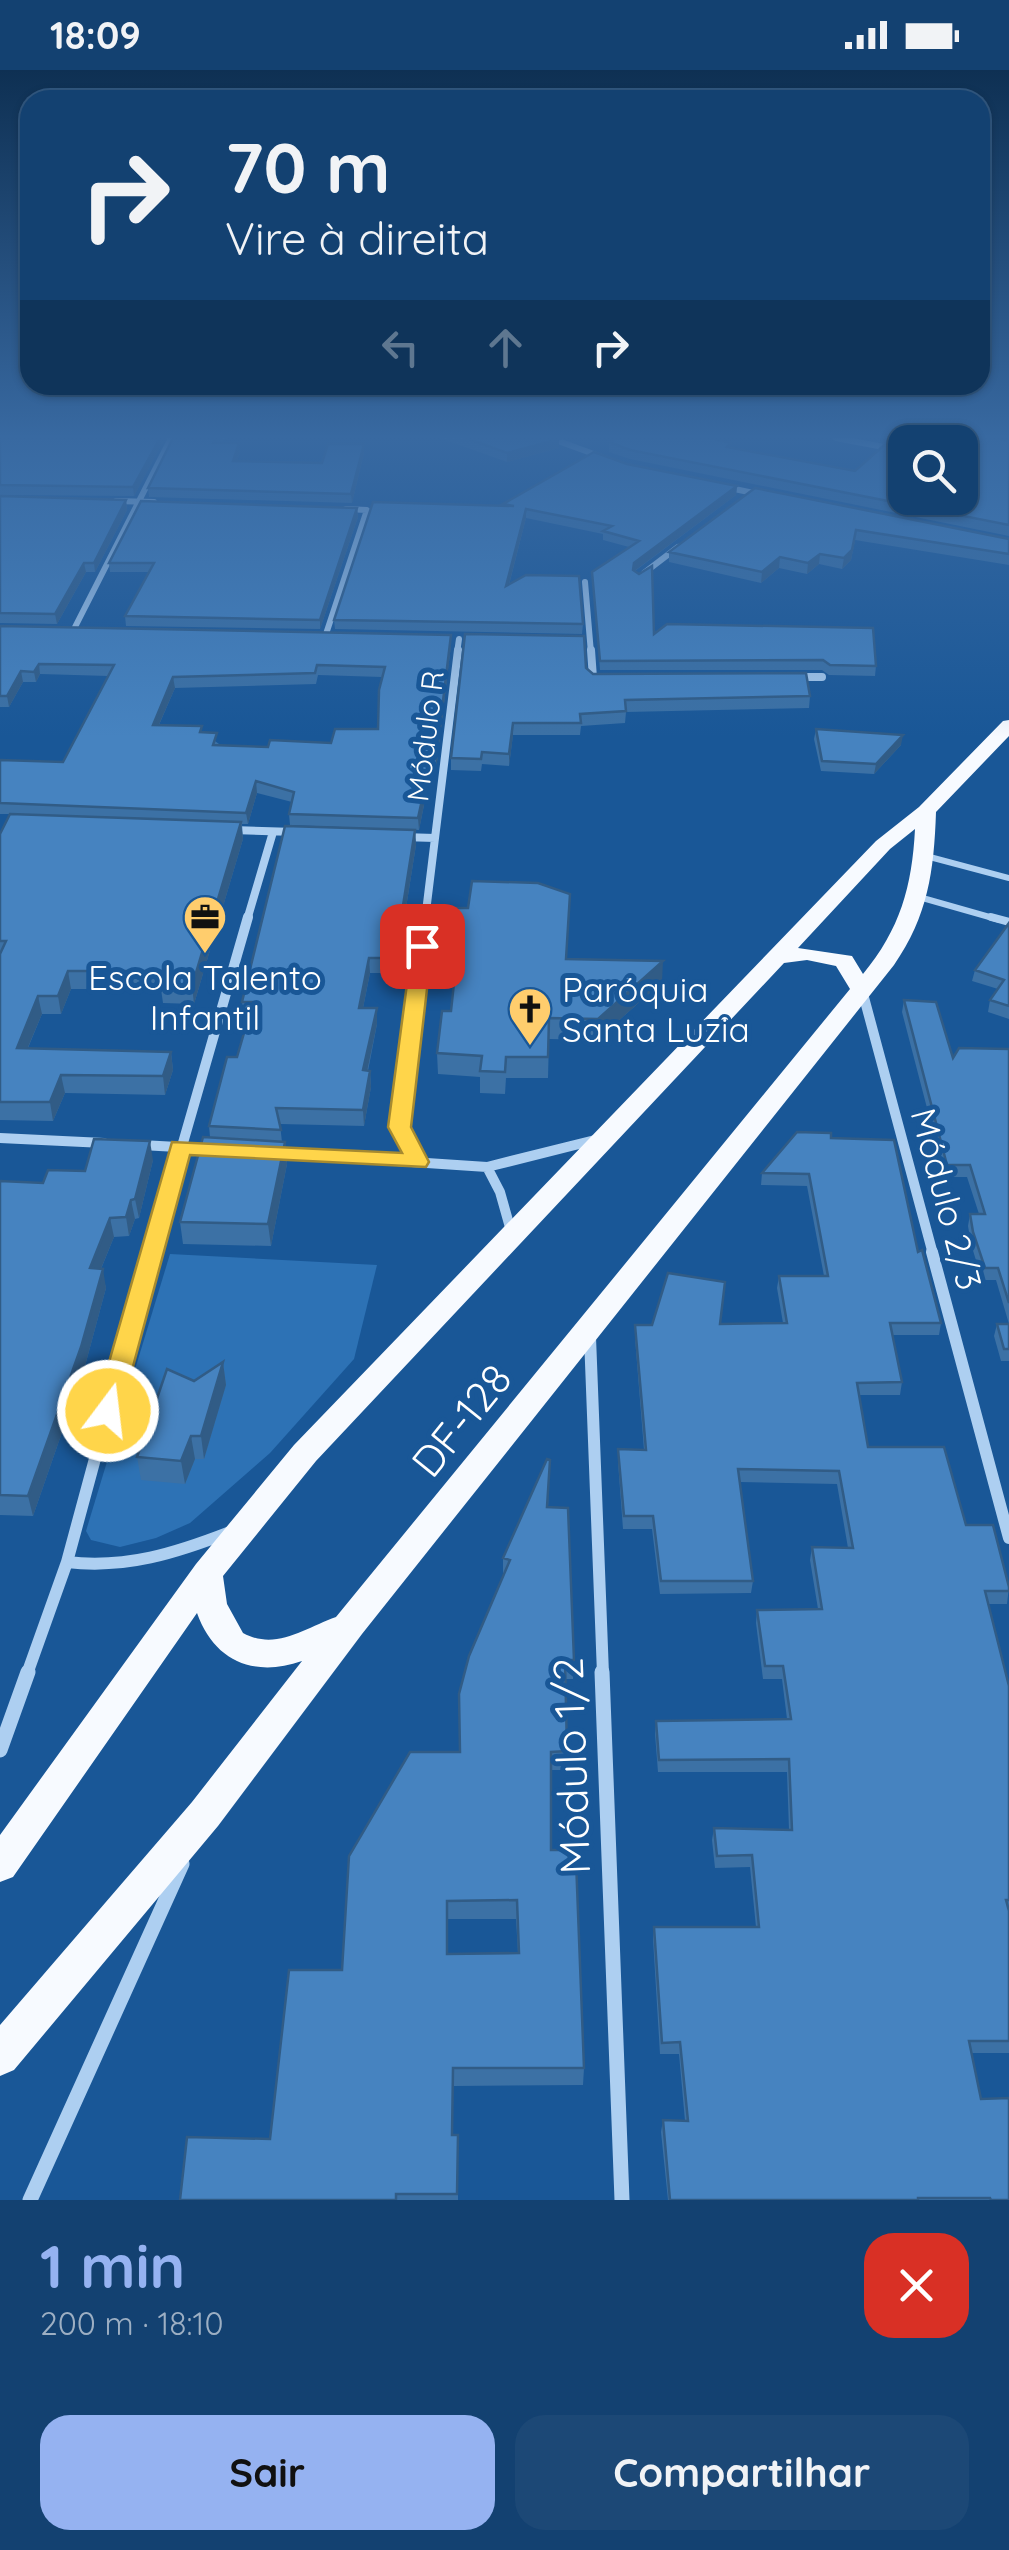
<!DOCTYPE html>
<html lang="pt">
<head>
<meta charset="utf-8">
<style>
	body { margin:0; font-family:Quicksand,sans-serif; background:#1c4876; color:#f1f3f6; height:100vh; display:flex; flex-direction:column; font-size:38px; white-space:nowrap }
	* { box-sizing:border-box; margin:0 }
	p { font-size:32px; color:#9dafc3 }
	.icon { flex:none; width:55px; height:55px; fill:none; stroke:currentColor; stroke-width:2; stroke-linecap:round; stroke-linejoin:round }
	.map { position:relative; height:2130px; overflow:hidden }
	.details { display:flex; flex-direction:column; background:#134171; flex:1 }
	.details>* { flex:none }
	.banner { position:absolute; left:20px; top:20px; width:970px; height:305px; border-radius:30px; box-shadow:0 2px 8px #0004,0 0 0 2px #325a84; background:#134171; color:#f1f3f6; overflow:hidden }
	.fabs { position:absolute; left:888px; top:355px; display:grid; gap:20px }
	.fabs a { display:grid; place-items:center; width:90px; height:90px; border-radius:20px; background:#134171; box-shadow:0 2px 8px #0004,0 0 0 2px #325a84; font-size:50px }
	.pin { position:absolute; display:grid; place-items:center; width:85px; height:85px; color:#fff; margin:-42px; border-radius:20px; box-shadow:0 5px 15px #0006 }
	.me { position:absolute; width:110px; margin:-55px; rotate:15deg; stroke-linejoin:round; filter:drop-shadow(0 0 8px #0008) }
	.turn { display:flex; align-items:center; gap:35px; height:210px; padding:0 40px; font-size:45px }
	.turn .icon { width:130px; height:130px; stroke-width:2.5 }
	.turn b { display:block; font-size:70px; line-height:85px }
	.lanes { display:flex; align-items:center; height:95px; padding:0 40px; background:#0003; justify-content:center; gap:50px; direction:ltr }
	.lanes .off { opacity:.35 }
	.round { display:grid; place-items:center; flex:none; width:105px; height:105px; border-radius:30px; background:#1c4876 }
	.overview { display:flex; align-items:center; justify-content:space-between; height:170px; padding:0 40px }
	h1 { font-size:60px; font-weight:700; line-height:75px; color:#95b2f1 }
	.cta { display:flex; gap:20px; margin-top:auto; padding:20px 40px }
	.cta a { flex:1; height:115px; border-radius:30px; background:#95b2f1; color:#111; font-size:40px; font-weight:700; line-height:115px; text-align:center }
	.cta a+a { background:#1c4876; color:#f1f3f6 }
	.status { display:flex; justify-content:space-between; align-items:center; height:70px; padding:0 50px; background:#134171; direction:ltr }
	.status svg { height:28px; fill:currentColor }
	.map>svg:first-child { display:block }
	.green { fill:#2d72b5 }
	.lines { fill:none; stroke-linecap:round; stroke-linejoin:round }
	.stream { stroke:#a0cbf3; stroke-width:6 }
	.service-far1 { stroke:#adcff1; stroke-width:6 }
	.service { stroke:#adcff1; stroke-width:8 }
	.minor-far4 { stroke:#adcff1; stroke-width:6 }
	.minor-far3 { stroke:#adcff1; stroke-width:8 }
	.minor-far2 { stroke:#adcff1; stroke-width:10 }
	.minor-far1 { stroke:#adcff1; stroke-width:12 }
	.minor { stroke:#adcff1; stroke-width:15 }
	.primary { fill:#f7faff; fill-rule:evenodd }
	.wall { fill:#3c71a5; fill-rule:evenodd }
	.shaded-wall { fill:#315c86 }
	.building { fill:#4683c0; stroke:#315c86; stroke-width:2.5; fill-rule:evenodd }
	.route { fill:#ffd54a; stroke:#a68a30; stroke-width:2.5 }
	.labels { text-anchor:middle; dominant-baseline:central; stroke-width:10; stroke-linejoin:round; paint-order:stroke }
	.far-street-label { font-size:30px; fill:#fff; stroke:#195797 }
	.poi-label { font-size:35px; fill:#fff; stroke:#195797 }
	.street-label { font-size:35px; fill:#fff; stroke:#195797 }
	.near-street-label { font-size:42px; fill:#fff; stroke:#195797 }
</style>
</head>
<body>
<div class="status"><b>18:09</b><svg viewBox="0 0 49 12"><path d="M0 12V9h3v3zM5 12V6h3v6zM10 12V3h3v9zM15 12V0h3v12zM26 1h20v11H26zM47 4h2v5h-2z"/></svg></div>
<div class="map">
<svg width="1009" height="2130" viewBox="0 0 1009 2130">
	<rect width="100%" height="100%" fill="#195797"/>
	<path class="green" d="M170 1184 377 1195 354 1289 270 1383 190 1453 156 1468 120 1477 91 1470 86 1461Z"/>
	<g class="lines">
		<path class="stream" d="M836 368 905 381"/>
		<path class="service-far1" d="M926 786 1009 808
			M919 827 1000 850"/>
		<path class="service" d="M991 847 1009 852"/>
		<path class="minor-far4" d="M550 368 602 387
			M725 417 763 425
			M116 431 154 432
			M644 503 678 477
			M585 512 591 583
			M73 561 171 368
			M325 567 367 440 346 439
			M457 583 459 569"/>
		<path class="minor-far3" d="M591 580 593 608H601
			M793 607H822
			M232 760 295 762
			M402 767 435 768
			M247 850 273 762
			M425 850 458 580"/>
		<path class="minor-far2" d="M862 920 933 1184
			M0 1068 104 1073
			M141 1075 214 1079
			M276 1083 487 1097 595 1070
			M418 1092 399 1057 425 847
			M487 1097 500 1122 511 1161
			M151 1184 248 847"/>
		<path class="minor-far1" d="M932 1182 1009 1468
			M590 1267 603 1604
			M67 1492C126 1499 176 1483 230 1462
			M27 1604 67 1492 151 1182"/>
		<path class="minor" d="M602 1602 622 2130
			M0 1680 28 1602
			M30 2130 182 1794"/>
		<path class="primary" d="M1009 650V666L936 742C934 801 928 846 894 895L362 1564 218 1756 14 2000 0 2006V1955L192 1732 302 1591C254 1608 214 1591 197 1543L13 1807 0 1812V1765L196 1494 294 1375 876 771 919 737 1003 651ZM915 759C912 817 900 859 863 904L852 886 798 878 890 779ZM807 890 836 896 850 919 336 1547C305 1558 276 1581 243 1563L227 1534 223 1506 316 1391 784 893Z"/>
	</g>
	<path class="wall" d="M0 368H165L134 426 0 425Z
		M173 368H226L221 373 240 382 237 391 322 393 364 383 352 433 149 427 148 418Z
		M440 368H557L559 369V378L507 392Z
		M1009 371V466L630 389 609 382V372L731 377 855 401Z
		M627 394 737 416 736 425 635 501 654 564 876 596 875 606 829 605 822 600H600L592 502 629 477 603 470V464L526 448 509 515 583 554 582 564 335 559 334 550 503 436V434Z
		M755 418 1009 469V495L855 470 851 490 842 499 819 494 807 504 779 498 761 513 669 492V482Z
		M0 426 126 430 127 440 95 502H86L57 554 0 553Z
		M357 438 358 447 320 559 126 556 125 546 149 502H110L109 493Z
		M0 556 451 565V575L436 700H431L419 760 290 755 289 744 292 732 257 723 248 754H242L243 769 194 934 163 933 161 919H71L61 944H42L28 978 171 982 173 1000 165 1025 65 1023 53 1051 0 1050V764L10 744H0V690L63 692 108 606 40 604 36 612H23L9 637H0ZM318 605 382 607 378 659 331 673 268 677 218 675 219 674 203 662 159 655 175 618 316 614Z
		M586 598 593 604 810 626 809 638 626 642 625 653 581 656 580 665H513L509 696 482 694 481 701 451 700V688Z
		M816 659 901 675 874 704 821 701 814 669Z
		M415 760 416 775 403 857 390 868 381 903H370L363 938 377 954 368 1001H370L371 1017 364 1056 280 1054 282 1072H285L287 1094 271 1176 183 1174 180 1152 210 1067 209 1056 237 987 249 947H244L242 932Z
		M570 824 566 889 662 912 597 970 549 969 548 1008H506L505 1024 480 1023V1007L438 1004 437 983 451 941 455 906H450L449 885 468 838Z
		M1009 853V949L988 942 990 930 998 919 972 911 975 900Z
		M904 930 953 988 1009 979V1291H1001L994 1266 997 1254H1009L996 1210H982L971 1174 968 1156 970 1144H979L967 1107H945L902 942Z
		M831 1068 918 1182 941 1253 939 1265H892L902 1312 900 1325H859L868 1377 966 1455 1009 1517 1007 1534H988L1009 1616V1983H972L981 2029 1009 2130H668L661 2062 663 2050 685 2051 679 1984H660L653 1869 654 1857H756L750 1797 715 1798 712 1770 714 1758 789 1760 787 1702H658L655 1664 656 1651 787 1649 782 1609H763L756 1553 757 1540 818 1539 810 1490 812 1477 848 1478 837 1414 740 1412 753 1511 751 1523 660 1524 652 1459H623L618 1392V1379L644 1380 635 1268V1255L783 1253 777 1218 779 1206H824L807 1116 761 1115 762 1103Z
		M153 1090 139 1148 135 1149 129 1166 114 1167 101 1199 106 1218 85 1296 33 1446 0 1445V1111L43 1113 85 1101Z
		M223 1292 226 1315 204 1389H195L185 1414 141 1410 137 1387 194 1311Z
		M550 1390 548 1437 574 1590 573 1609H565L567 1700H551V1780L584 1998 583 2015 453 2016V2065H458V2130H180L270 2069 342 1900 460 1682 503 1507V1488ZM448 1849H516L518 1883 448 1884Z"/>
	<path class="shaded-wall" d="M160 368H165L134 426 133 417Z
		M559 369V378L507 392V383Z
		M239 373 240 382 234 400 233 391Z
		M364 374V383L352 433 351 424Z
		M737 416 736 425 633 502 634 493Z
		M126 430 127 440 95 502 94 493Z
		M357 438 358 447 320 559V550Z
		M526 439V448L506 526V516Z
		M855 470 851 490 842 499 844 488Z
		M820 484 819 494 807 504 808 493Z
		M780 487 779 498 761 513 762 502Z
		M84 493 86 502 57 554 55 544Z
		M451 565V575L436 700V689Z
		M39 594 40 604 36 612 34 602Z
		M21 601 23 612 9 637 7 626Z
		M173 607 175 618 154 666 153 655Z
		M513 653V665L509 696V684Z
		M903 665 901 675 874 704 876 694Z
		M431 689V700L419 760 418 748Z
		M256 711 257 723 248 754 246 743Z
		M241 752 243 769 194 934 192 916Z
		M415 760 416 775 403 857 390 868 381 903V888Z
		M369 888 370 903 360 953 359 938Z
		M663 891 662 912 597 970 598 949Z
		M68 901 71 919 61 944 58 926Z
		M38 926 42 944 20 996 17 978Z
		M377 938V954L364 1016 363 1000Z
		M171 982 173 1000 165 1025 163 1006Z
		M370 1001 371 1017 364 1056 363 1040Z
		M61 1005 65 1023 53 1051 50 1032Z
		M150 1071 153 1090 139 1148 135 1129Z
		M285 1072 287 1094 271 1176 268 1154Z
		M131 1130 135 1149 129 1166 126 1147Z
		M110 1148 114 1167 93 1218 90 1198Z
		M103 1199 106 1218 85 1296 33 1446 28 1426Z
		M223 1292 226 1315 204 1389 201 1366Z
		M191 1366 195 1389 185 1414 181 1391Z"/>
	<path class="building" d="M0 368H160L133 417 0 415Z
		M173 368H217L213 373H239L233 391 322 393 328 374H364L351 424 148 418Z
		M466 368H557L559 369 507 383Z
		M616 368H710L731 373 727 377 855 401 892 368H996L1009 371V455L630 380 609 372ZM905 372H960V428H905Z
		M594 382 627 394 737 416 634 493 633 500 639 504 652 496 654 564 667 554 873 558 876 596 830 595 823 590 600 591 592 502 639 471 603 461 612 456 526 439 506 516 526 505 579 506 583 554 334 550 373 432 514 436 503 434Z
		M755 418 1009 469V484L856 460 852 480 844 488 820 484 808 493 780 487 762 502 669 482Z
		M0 426 126 430 94 493H84L55 544 0 543Z
		M141 431 357 438 320 550 125 546 154 493H109Z
		M0 556 451 565 436 689H431L418 748 289 744 294 722 256 711 246 743 0 733V690L63 692 114 595 39 594 34 602 21 601 7 626H0ZM317 595 385 597 379 620 378 659H335L331 673 270 670 268 677 213 675 217 663 200 662 202 656 153 655 173 607 315 603Z
		M465 564 584 566 586 598 593 604 806 603 810 626 625 630 626 641 580 644 581 653H513L509 684 482 682 481 689 451 688Z
		M816 659 903 665 876 694 822 691Z
		M10 744 241 752 192 916 160 915 163 901H68L58 926H38L17 978 171 982 163 1006 61 1005 50 1032H0V884L6 871H0V764Z
		M285 756 415 760 402 842 389 853 381 888H369L359 938H377L363 1000 370 1001 363 1040 276 1038 281 1060 209 1056 227 987H237L253 932H242Z
		M472 811 538 813 570 824 566 889 663 891 598 949 549 948 548 987H506L505 1002 480 1001 482 986 437 983 442 941H451L457 885H449L456 838H468Z
		M1009 853V936L990 930 1004 910 975 900Z
		M904 930 936 932 953 988 959 978 1009 979V1233L998 1198H985L973 1162 970 1144H985L970 1095H947Z
		M797 1062 831 1063V1068L894 1070 918 1182 922 1180 941 1253H890L902 1312 857 1313 868 1377H944L966 1455H993L1009 1517V1521H985L1009 1616V1830H1006L1009 1841V1971H969L981 2029 1009 2028V2130H991L990 2128H918V2130H670L663 2050 688 2051 680 1972 662 1973 654 1857H759L752 1785 717 1786 714 1758 792 1760 789 1689 659 1690 656 1651 791 1649 783 1596H765L757 1540 822 1539 812 1477 853 1478 839 1401 738 1399 753 1511H661L653 1446H624L618 1379 646 1380 635 1255H652L668 1203 725 1212 720 1254 787 1253 779 1206H828L809 1104 762 1103Z
		M203 1067 285 1072 268 1154 180 1152Z
		M94 1069 150 1071 135 1129 131 1130 126 1147 110 1148 90 1198 103 1199 81 1277 28 1426 0 1425V1111L43 1113 48 1100 85 1101Z
		M997 1254H1009V1279H1004Z
		M223 1292 201 1366H191L181 1391 137 1387 167 1299 194 1311Z
		M547 1389 550 1390 547 1437 568 1438 574 1590H565L567 1681 551 1682V1780H568L569 1790H576L584 1998H453L452 2065H458L457 2124H396V2130H180L187 2067 270 2069 289 1900H342L349 1786 410 1682H460L459 1624 469 1586 510 1490 503 1488ZM517 1830 519 1883 447 1884V1831Z"/>
	<linearGradient id="sky" x2="0" y2="1"><stop stop-color="#0e3053"/><stop offset="0.55" stop-color="#3869a1"/><stop offset="1" stop-color="#3869a1" stop-opacity="0"/></linearGradient>
	<rect width="1009" height="667" fill="url(#sky)"/>
	<path class="route" d="M422 870 432 876 411 1057 429 1092 426 1097 190 1085 121 1341 117 1348H99L95 1341 172 1072 402 1083 388 1057 412 876Z"/>
	<defs>
		<g id="office-pin" transform="scale(2.25)"><path d="M0 17L-7.5 6A9.5 9.5 0 1 1 7.5 6Z" fill="#ffcd6d" stroke="#195797"/><path d="M-6-3h4V-5.5h4V-3h4V5H-6ZM-1-4.5V-3h2v-1.5ZM-6 0V1H6V0Z" fill="#111"/></g>
		<g id="church-pin" transform="scale(2.25)"><path d="M0 17L-7.5 6A9.5 9.5 0 1 1 7.5 6Z" fill="#ffcd6d" stroke="#195797"/><path d="M-1.2-6h2.4v3.5h3.3v2.4h-3.3V6h-2.4V-.1h-3.3v-2.4h3.3Z" fill="#111"/></g>
	</defs>
	<g fill-rule="evenodd">
		<use href="#office-pin" x="205" y="847"/>
		<use href="#church-pin" x="530" y="939"/>
	</g>
	<g class="labels">
		<g class="far-street-label">
			<text transform="translate(425 666) rotate(-83)">Módulo R</text>
		</g>
		<g class="poi-label">
			<text x="205" y="907">Escola Talento<tspan x="205" dy="40">Infantil</tspan></text>
			<text x="562" y="919" text-anchor="start">Paróquia<tspan x="562" dy="40">Santa Luzia</tspan></text>
		</g>
		<g class="street-label">
			<text transform="translate(947 1129) rotate(75)">Módulo 2/3</text>
		</g>
		<g class="near-street-label">
			<text transform="translate(461 1350) rotate(-51)">DF-128</text>
			<text transform="translate(571 1696) rotate(-92)">Módulo 1/2</text>
		</g>
	</g>
</svg>
<div class="fabs">
<a><svg class="icon" aria-label="search" viewBox="0 0 24 24"><circle cx="10" cy="10" r="6"/><path d="M15 15l6 6"/></svg></a>
</div>
<div class="pin" style="left:422px;top:876px;background:#d93025"><svg class="icon" aria-label="arrive" viewBox="0 0 24 24"><path d="M6 21V4h12l-3 4 3 4H6"/></svg></div>
<svg class="me" style="left:108px;top:1341px" viewBox="-20 -20 40 40"><circle r="17" fill="#ffd54a" stroke="#fff" stroke-width="3"/><path d="M0-11L8 9 0 5-8 9z" fill="#fff"/></svg>
<div class="banner">
<div class="turn"><svg class="icon" aria-label="right" viewBox="0 0 24 24"><path d="M7 20v-9h11M14 6l5 5-5 5"/></svg><div><b>70 m</b>Vire à direita</div></div>
<div class="lanes"><svg class="icon off" aria-label="left" viewBox="0 0 24 24"><path d="M17 20v-9H6M10 6l-5 5 5 5"/></svg><svg class="icon off" aria-label="ahead" viewBox="0 0 24 24"><path d="M12 20V5M6 11l6-6 6 6"/></svg><svg class="icon" aria-label="right" viewBox="0 0 24 24"><path d="M7 20v-9h11M14 6l5 5-5 5"/></svg></div>
</div>
</div>
<section class="details">
<div class="overview"><div><h1>1 min</h1><p>200 m · 18:10</p></div><a class="round" style="background:#d93025;color:#fff"><svg class="icon" aria-label="close" viewBox="0 0 24 24"><path d="M6 6l12 12M18 6L6 18"/></svg></a></div>
<div class="cta"><a>Sair</a><a>Compartilhar</a></div>
</section>
</body>
</html>
